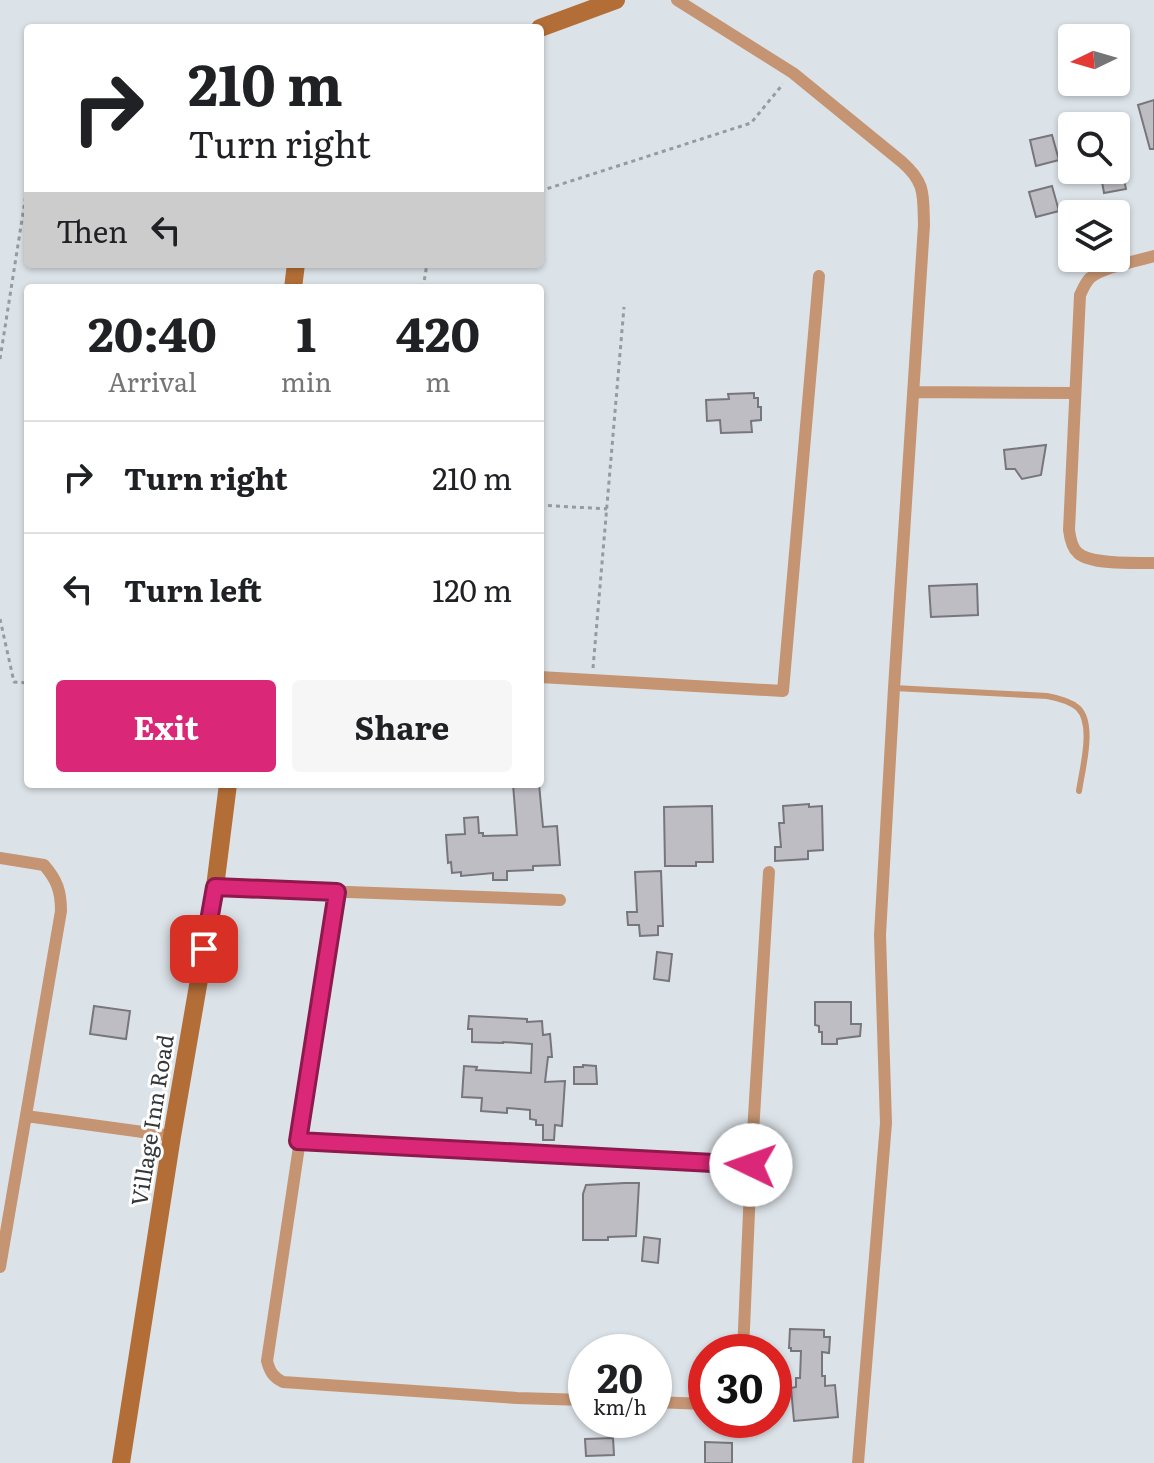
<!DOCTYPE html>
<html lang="en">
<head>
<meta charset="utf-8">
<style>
	body { margin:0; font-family:Literata,serif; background:#f6f6f6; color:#202124; height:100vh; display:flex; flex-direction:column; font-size:30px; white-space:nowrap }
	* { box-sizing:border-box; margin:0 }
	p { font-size:26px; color:#757577 }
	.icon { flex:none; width:44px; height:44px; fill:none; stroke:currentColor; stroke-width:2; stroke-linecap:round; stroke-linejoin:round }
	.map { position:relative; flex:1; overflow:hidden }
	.drawer { position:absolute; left:24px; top:284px; width:520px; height:504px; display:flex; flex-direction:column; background:#fff; border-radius:8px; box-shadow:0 2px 6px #0004 }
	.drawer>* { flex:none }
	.banner { position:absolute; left:24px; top:24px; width:520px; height:244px; border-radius:8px; box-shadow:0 2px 6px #0004; background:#fff; color:#202124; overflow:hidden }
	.needle { width:52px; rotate:265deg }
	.tools { position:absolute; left:1058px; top:24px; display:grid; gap:16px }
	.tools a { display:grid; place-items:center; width:72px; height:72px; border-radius:8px; background:#fff; box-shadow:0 2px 6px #0004; font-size:40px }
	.speed { position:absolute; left:568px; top:1334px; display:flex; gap:16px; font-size:40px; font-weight:700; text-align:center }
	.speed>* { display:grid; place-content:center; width:104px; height:104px; border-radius:50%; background:#fff; box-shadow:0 2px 6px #0004; line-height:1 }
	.speed small { font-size:20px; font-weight:400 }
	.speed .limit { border:12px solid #d22; background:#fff; color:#111 }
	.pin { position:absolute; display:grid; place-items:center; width:68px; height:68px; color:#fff; margin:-34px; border-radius:16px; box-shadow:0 4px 12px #0006 }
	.me { position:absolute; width:88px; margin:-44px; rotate:273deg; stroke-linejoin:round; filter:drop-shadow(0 0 6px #0008) }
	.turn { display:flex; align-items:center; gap:28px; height:168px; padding:0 32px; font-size:36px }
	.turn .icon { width:104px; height:104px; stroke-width:2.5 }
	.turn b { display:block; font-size:56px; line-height:68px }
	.then { display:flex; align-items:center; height:76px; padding:0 32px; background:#0003; gap:16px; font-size:30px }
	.eta { display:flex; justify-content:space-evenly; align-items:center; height:136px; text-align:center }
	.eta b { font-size:48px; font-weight:700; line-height:56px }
	.button { display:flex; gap:16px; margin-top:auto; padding:16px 32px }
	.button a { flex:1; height:92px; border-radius:8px; background:#db2777; color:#fff; font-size:32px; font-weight:700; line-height:92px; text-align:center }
	.button a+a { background:#f6f6f6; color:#202124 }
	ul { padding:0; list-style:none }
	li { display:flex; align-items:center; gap:24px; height:112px; padding:0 32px; border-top:2px solid #e0e0e0 }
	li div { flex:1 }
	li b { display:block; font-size:30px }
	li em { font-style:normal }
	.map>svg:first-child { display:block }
	.building { fill:#bebdc4; stroke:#77767c; stroke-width:2 }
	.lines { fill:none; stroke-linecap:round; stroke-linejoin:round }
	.path { stroke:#969b9f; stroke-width:3; stroke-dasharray:4 4; stroke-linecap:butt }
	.lane { stroke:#c59573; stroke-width:6 }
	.street { stroke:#c59573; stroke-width:12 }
	.secondary { stroke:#b36e37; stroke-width:18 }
	.route-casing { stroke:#8e194d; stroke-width:20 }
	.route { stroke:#db2777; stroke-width:14 }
	.labels { text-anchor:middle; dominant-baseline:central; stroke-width:6; stroke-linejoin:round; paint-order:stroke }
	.street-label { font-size:22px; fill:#35383a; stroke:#fff }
</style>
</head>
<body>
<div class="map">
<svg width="1154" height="1463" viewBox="0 0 1154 1463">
	<rect width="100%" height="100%" fill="#dce3e8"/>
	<path class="building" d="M1154 100V149H1150L1138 105Z
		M1052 135 1059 160 1036 166 1030 140Z
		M1100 170H1122L1126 189 1104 193Z
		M1052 186 1059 211 1036 217 1029 192Z
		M754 393V398H758V407H761V420L751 421 752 432 721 433 720 420 707 421 706 400 729 399 728 394Z
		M1046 445 1041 475 1022 479 1015 469H1006L1004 450Z
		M977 584 978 615 931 617 929 586Z
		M513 784H539L543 827 557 826 560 865 533 866V870L507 871V880H493V873L461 876V872L452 873 451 862 448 863 446 835 465 834 464 818 478 817 479 833H483V836L517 835Z
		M809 804V807L822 806 823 850 808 851V859L775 861V847H781L779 823H784L783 806Z
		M712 806 713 862H696V866H665L664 807Z
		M661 871 663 926H658V935L640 936 639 925H628L627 912H637L635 872Z
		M657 952 672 954 669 981 654 979Z
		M815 1002H851V1024H861L860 1036 837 1039V1044H822V1032H819V1026L815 1025Z
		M94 1006 130 1011 126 1039 90 1034Z
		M469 1016 527 1019V1022L542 1021 543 1035 550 1034 552 1057H548L545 1082 565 1081 562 1126 555 1125 554 1140H543V1125H536V1120L530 1119V1110L507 1108V1113L481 1111 482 1098 462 1097 464 1066 477 1067 476 1070 531 1073 532 1044 503 1042V1043L472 1042V1029H468Z
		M583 1065 596 1066 597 1084H574V1067H583Z
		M625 1183H639L636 1236 608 1237V1240H583V1194L586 1185Z
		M644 1237 660 1239 658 1263 642 1261Z
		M790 1329 824 1330V1337H830L829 1353 822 1352V1376H825V1386L835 1385 838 1417 794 1421 791 1388 796 1387V1378H800L801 1351H791V1348H789Z
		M613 1438 614 1455 586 1456 585 1439Z
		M705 1442 732 1443V1463H705Z"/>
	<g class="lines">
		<path class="path" d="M540 191 751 123 783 84
			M423 288 427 264
			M0 359 26 194
			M540 505 607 509
			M0 619 14 682 28 683
			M593 668 624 307"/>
		<path class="lane" d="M894 688 1047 696C1058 698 1070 701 1078 708 1095 724 1082 770 1079 791"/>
		<path class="street" d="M677 0 793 73 902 162C926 183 923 195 924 225L894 688 880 935 886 1123 858 1463
			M1154 256C1137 261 1103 267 1090 278 1085 283 1083 289 1080 295L1069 530C1070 538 1072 548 1078 553 1091 565 1136 563 1154 563
			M913 392 1075 393
			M540 677 783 691 819 276
			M0 858 44 865C57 880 61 891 61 911L0 1267
			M215 887 560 900
			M337 892 267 1361C270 1372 273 1377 283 1382L517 1398 586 1400
			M26 1116 172 1136
			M298 1141 751 1165
			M743 1352 751 1165 769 872
			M654 1402 706 1404"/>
		<path class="secondary" d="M540 28 616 0
			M293 288 296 264
			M121 1463 172 1136 215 887 228 784"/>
	</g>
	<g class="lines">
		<g class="route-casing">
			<path id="route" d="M204 949 215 887 337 892 298 1141 751 1165"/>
		</g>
		<use href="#route" class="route"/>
	</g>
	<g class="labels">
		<g class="street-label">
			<text transform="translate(151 1120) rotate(-81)">Village Inn Road</text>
		</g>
	</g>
</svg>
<div class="tools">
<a><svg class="needle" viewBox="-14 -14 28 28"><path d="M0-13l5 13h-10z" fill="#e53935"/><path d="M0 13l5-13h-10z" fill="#757577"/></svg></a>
<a><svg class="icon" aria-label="search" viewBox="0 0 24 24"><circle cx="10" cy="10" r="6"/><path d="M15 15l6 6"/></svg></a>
<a><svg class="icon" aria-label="layers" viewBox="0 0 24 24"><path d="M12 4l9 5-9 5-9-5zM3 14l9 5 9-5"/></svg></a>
</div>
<div class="speed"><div>20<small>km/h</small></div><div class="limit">30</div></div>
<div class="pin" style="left:204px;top:949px;background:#d93025"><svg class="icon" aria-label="arrive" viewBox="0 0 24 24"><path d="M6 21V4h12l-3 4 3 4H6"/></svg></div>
<svg class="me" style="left:751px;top:1165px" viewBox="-20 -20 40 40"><circle r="19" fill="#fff"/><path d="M0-13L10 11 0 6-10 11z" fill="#db2777"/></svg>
<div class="banner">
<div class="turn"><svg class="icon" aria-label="right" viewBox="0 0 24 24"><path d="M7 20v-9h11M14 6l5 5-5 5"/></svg><div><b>210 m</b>Turn right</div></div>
<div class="then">Then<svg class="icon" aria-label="left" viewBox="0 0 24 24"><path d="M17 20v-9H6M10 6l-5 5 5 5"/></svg></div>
</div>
<section class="drawer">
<div class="eta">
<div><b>20:40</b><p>Arrival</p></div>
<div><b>1</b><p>min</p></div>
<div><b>420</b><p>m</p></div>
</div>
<ul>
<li><svg class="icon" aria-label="right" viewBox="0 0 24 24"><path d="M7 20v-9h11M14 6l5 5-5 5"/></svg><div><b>Turn right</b></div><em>210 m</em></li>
<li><svg class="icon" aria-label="left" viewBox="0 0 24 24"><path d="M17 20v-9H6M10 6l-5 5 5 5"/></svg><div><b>Turn left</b></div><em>120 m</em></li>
</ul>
<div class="button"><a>Exit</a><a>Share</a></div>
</section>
</div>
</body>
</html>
